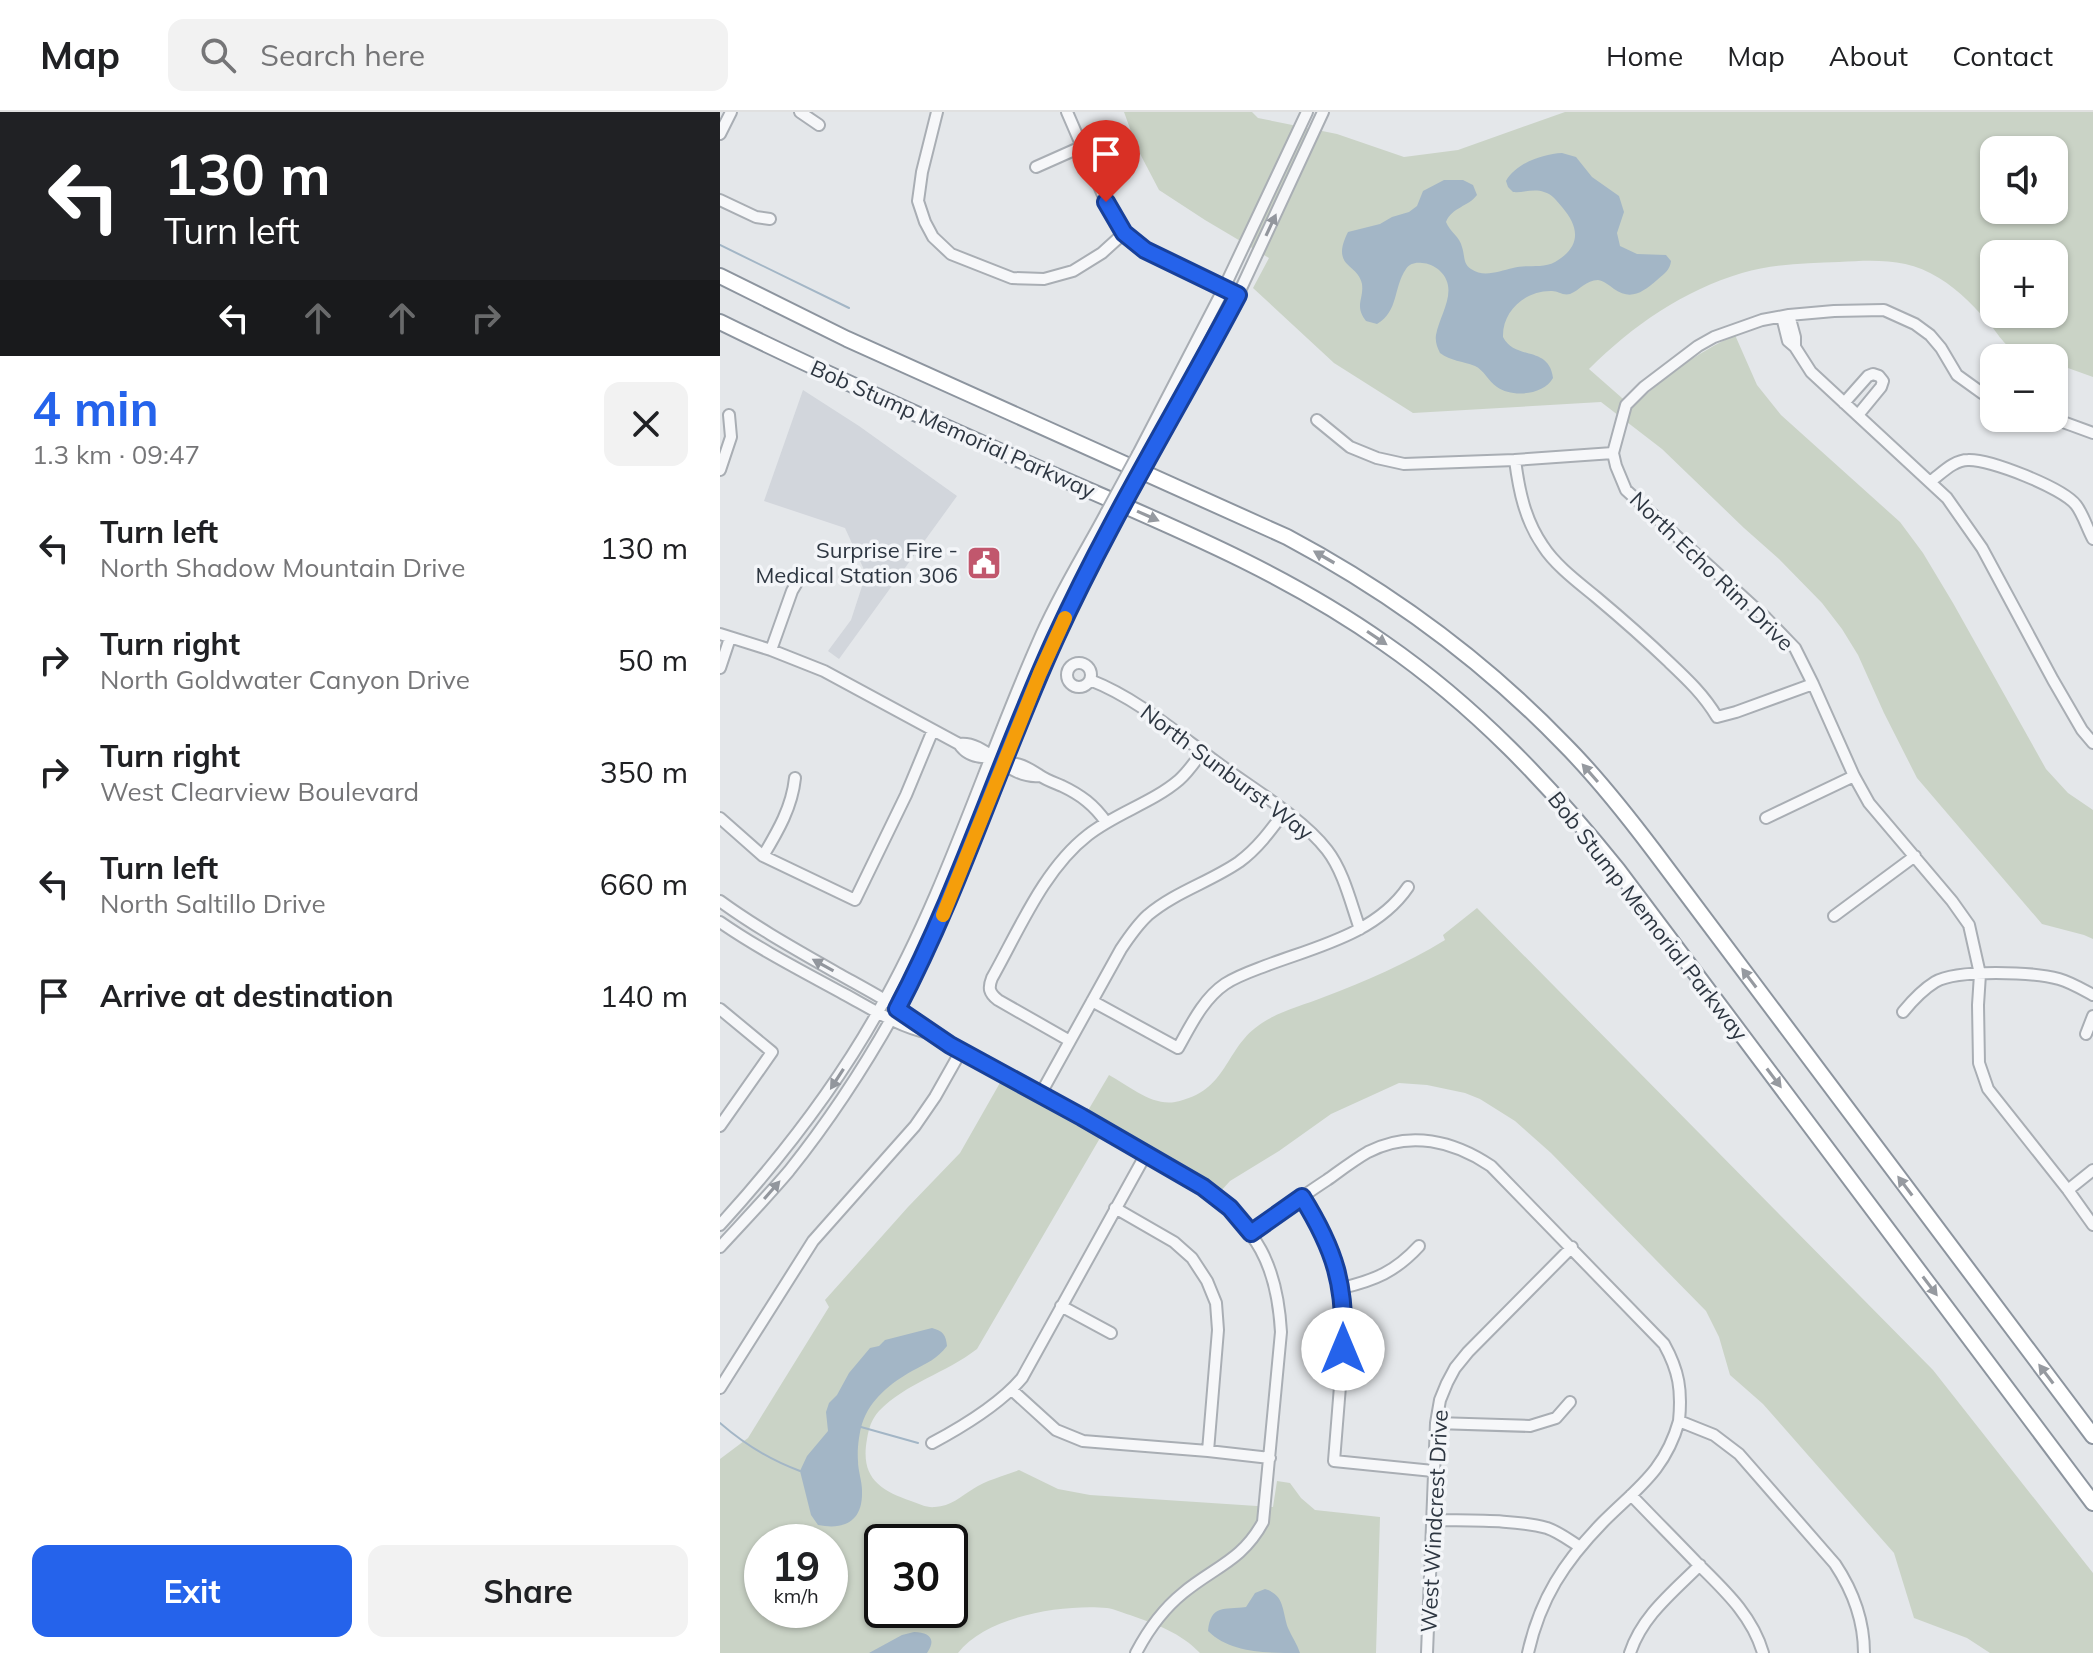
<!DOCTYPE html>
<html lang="en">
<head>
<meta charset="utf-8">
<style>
	body { margin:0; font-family:Mulish,sans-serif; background:#f2f2f2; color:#202124; height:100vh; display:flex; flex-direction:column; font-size:30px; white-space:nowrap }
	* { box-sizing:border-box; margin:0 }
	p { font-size:26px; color:#757577 }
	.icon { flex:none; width:44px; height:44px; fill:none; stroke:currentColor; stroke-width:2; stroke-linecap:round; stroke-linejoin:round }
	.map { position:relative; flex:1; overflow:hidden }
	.sheet { display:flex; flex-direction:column; background:#fff; width:720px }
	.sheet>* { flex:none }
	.top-card { background:#202124; color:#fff; overflow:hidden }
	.fabs { position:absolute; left:1260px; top:24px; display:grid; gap:16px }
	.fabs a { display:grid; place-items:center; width:88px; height:88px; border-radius:16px; background:#fff; box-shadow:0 2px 6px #0004; font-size:40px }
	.speed { position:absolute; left:24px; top:1412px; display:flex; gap:16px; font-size:40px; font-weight:700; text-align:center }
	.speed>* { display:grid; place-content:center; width:104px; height:104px; border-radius:50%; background:#fff; box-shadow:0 2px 6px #0004; line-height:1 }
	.speed small { font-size:20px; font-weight:400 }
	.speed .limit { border:4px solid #111; border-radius:12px; background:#fff; color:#111 }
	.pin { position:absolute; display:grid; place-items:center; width:68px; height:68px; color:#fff; margin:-82px -34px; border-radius:50% 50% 50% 0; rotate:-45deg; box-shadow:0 0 8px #0007 }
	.pin .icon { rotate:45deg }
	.me { position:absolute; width:88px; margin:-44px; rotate:0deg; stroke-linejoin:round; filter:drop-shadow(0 0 6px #0008) }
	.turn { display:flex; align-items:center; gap:28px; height:168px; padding:0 32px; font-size:36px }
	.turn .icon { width:104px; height:104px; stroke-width:2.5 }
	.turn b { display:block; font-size:56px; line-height:68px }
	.lanes { display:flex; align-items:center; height:76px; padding:0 32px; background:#0003; justify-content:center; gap:40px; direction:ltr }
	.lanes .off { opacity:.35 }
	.round { display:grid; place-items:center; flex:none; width:84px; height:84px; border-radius:16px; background:#f2f2f2 }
	.head { display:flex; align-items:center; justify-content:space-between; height:136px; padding:0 32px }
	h1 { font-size:48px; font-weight:700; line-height:60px; color:#2563eb }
	.cta { display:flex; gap:16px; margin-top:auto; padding:16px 32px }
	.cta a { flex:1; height:92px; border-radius:16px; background:#2563eb; color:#fff; font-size:32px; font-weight:700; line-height:92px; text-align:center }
	.cta a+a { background:#f2f2f2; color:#202124 }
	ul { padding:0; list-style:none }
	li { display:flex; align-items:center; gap:24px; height:112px; padding:0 32px }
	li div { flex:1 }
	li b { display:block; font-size:30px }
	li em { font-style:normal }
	header { display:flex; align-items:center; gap:48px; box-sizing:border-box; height:112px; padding:0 40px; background:#fff; border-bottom:2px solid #e0e0e0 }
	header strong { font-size:38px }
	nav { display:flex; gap:44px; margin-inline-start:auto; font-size:28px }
	.search { width:560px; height:72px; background:#f2f2f2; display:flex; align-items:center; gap:20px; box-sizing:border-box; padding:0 28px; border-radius:16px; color:#757577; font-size:30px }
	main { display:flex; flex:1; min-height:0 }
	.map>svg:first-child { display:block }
	.built { fill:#d2d6dc }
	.green { fill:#cad3c6; fill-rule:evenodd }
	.water { fill:#a3b6c6 }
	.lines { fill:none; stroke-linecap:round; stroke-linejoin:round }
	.stream { stroke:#a3b6c6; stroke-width:2 }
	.minor-casing { stroke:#a9aeb4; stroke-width:14 }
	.highway-casing { stroke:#8d959f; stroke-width:18 }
	.minor { stroke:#f6f7f9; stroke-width:10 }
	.highway { stroke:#fff; stroke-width:14 }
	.minor-bridge-casing { stroke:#a9aeb4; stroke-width:14; stroke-linecap:butt }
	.minor-bridge { stroke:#f6f7f9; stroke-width:10 }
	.oneway { fill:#92969d }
	.oneway2 { fill:#969aa0 }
	.route-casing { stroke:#184099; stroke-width:20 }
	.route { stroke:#2563eb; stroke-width:14 }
	.slow { stroke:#f59e0b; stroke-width:14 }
	.labels { text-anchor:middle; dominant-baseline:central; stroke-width:7; stroke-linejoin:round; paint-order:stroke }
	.street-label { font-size:22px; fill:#2d3641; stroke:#f3f5f8 }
	.poi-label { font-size:22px; fill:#2d3641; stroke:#f3f5f8; text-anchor:end }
</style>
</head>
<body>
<header>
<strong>Map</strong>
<div class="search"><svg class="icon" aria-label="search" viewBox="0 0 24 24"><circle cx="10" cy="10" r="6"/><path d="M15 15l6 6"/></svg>Search here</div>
<nav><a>Home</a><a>Map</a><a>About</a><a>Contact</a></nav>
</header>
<main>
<section class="sheet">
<div class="top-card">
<div class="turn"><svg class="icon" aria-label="left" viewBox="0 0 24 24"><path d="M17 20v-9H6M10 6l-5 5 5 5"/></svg><div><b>130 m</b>Turn left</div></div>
<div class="lanes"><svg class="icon" aria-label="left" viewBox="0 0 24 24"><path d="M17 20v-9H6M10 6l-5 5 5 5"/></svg><svg class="icon off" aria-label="ahead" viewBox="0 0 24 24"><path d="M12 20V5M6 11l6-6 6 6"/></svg><svg class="icon off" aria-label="ahead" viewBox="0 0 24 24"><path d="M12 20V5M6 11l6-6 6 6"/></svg><svg class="icon off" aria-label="right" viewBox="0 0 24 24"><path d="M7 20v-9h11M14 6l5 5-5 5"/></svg></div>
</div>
<div class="head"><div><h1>4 min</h1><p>1.3 km · 09:47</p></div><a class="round"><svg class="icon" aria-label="close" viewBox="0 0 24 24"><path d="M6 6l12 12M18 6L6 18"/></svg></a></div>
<ul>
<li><svg class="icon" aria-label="left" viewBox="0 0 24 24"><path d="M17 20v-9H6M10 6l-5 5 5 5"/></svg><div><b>Turn left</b><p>North Shadow Mountain Drive</p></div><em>130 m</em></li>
<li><svg class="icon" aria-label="right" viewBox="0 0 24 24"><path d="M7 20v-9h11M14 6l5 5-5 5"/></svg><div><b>Turn right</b><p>North Goldwater Canyon Drive</p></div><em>50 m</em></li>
<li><svg class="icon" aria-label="right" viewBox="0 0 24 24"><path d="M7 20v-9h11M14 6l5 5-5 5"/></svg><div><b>Turn right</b><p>West Clearview Boulevard</p></div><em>350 m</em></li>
<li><svg class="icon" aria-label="left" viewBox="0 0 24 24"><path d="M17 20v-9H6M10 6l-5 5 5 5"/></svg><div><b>Turn left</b><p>North Saltillo Drive</p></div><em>660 m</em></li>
<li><svg class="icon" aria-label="arrive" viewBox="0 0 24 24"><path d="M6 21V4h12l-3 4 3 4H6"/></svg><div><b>Arrive at destination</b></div><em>140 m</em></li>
</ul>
<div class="cta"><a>Exit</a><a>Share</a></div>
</section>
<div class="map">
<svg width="1373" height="1541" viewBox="0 0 1373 1541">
	<rect width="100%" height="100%" fill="#e4e7ea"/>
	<path class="built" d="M83 278 139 314 237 384 119 547 108 539 131 508 146 462 125 416 44 389Z"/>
	<path class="green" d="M404 0H532L538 6 617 22 684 45 738 38 845 0H1373V265L1334 251V246C1321 246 1298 242 1288 234 1282 229 1277 221 1272 215 1257 197 1239 178 1219 166 1187 146 1155 148 1119 150 1087 151 1053 152 1022 161 964 178 912 214 869 257L902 286 914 293C948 263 973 243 1015 223L1037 273 1061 303 1180 410 1203 441 1233 491 1326 657 1348 681 1373 698V827L1364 823 1322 812 1197 666 1164 601 1138 543 1122 517 1102 491 1059 447 1024 416 942 337 881 290 693 301 614 251 533 176 549 146 485 108 439 78 417 36ZM1274 38H1334V98H1274ZM1274 142H1334V202H1274Z
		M757 796 1213 1258 1373 1461V1541H1270L1247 1526 1194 1506 1174 1441 1043 1292 1010 1263 999 1225 986 1199 831 1041 795 1009 760 987 745 981 707 973 679 971 611 1002 559 1039 510 1069 500 1080 478 1063 387 1014 257 1237C226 1261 186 1271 159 1299 151 1308 149 1316 147 1327 140 1365 159 1378 191 1389 199 1392 207 1396 215 1395 231 1394 240 1385 253 1377 266 1368 284 1364 299 1358L338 1377 370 1383 553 1395 557 1369 570 1371 581 1386 595 1398 660 1405 656 1541H480C461 1521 436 1512 410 1503 403 1501 395 1497 387 1496 343 1492 266 1504 238 1541H0V1347L28 1326 109 1195 105 1188 188 1095 240 1041 281 969 360 1012 389 963C409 974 432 994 455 990 510 979 503 936 542 911 560 899 584 893 604 885 646 869 686 852 725 828L723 823ZM42 1430H110V1498H42ZM162 1430H230V1498H162Z"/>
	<path class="water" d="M842 41 856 45 872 65 899 84 904 100 897 121 900 134 917 142 946 143 951 149C950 158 944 162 937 168 923 180 911 189 894 177 889 173 884 169 878 168 866 168 860 178 850 182 843 184 838 179 832 179 806 178 782 199 783 225 795 249 829 233 833 266 824 283 792 286 777 275 768 269 764 258 755 254 742 249 731 249 720 241 717 235 715 229 716 223 720 201 740 177 719 158 714 154 708 151 702 151 695 150 689 152 686 157 673 176 679 199 657 212L646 209C634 193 644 188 642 172 638 151 610 156 628 120L660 112 672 105 689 100 697 94 703 79 724 68H743L753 73 757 83C748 95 732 95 726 110 730 120 740 125 742 135 745 144 743 152 751 157 764 166 779 159 793 156 806 152 822 157 835 150 861 135 860 116 842 95 837 89 832 82 824 80 814 76 803 81 793 80L788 75 786 69C796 51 823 42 842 41Z
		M212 1216C223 1219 226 1223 227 1234 217 1247 207 1251 192 1259 171 1271 150 1287 142 1312 139 1322 137 1338 138 1349 138 1359 142 1369 142 1379 143 1410 124 1418 98 1413L91 1403 80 1359 87 1344 108 1319 106 1300 109 1291 117 1283 129 1261 150 1236 159 1234 165 1228Z
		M545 1477C565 1483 562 1499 568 1516 572 1525 577 1532 580 1541 546 1541 510 1541 488 1519 491 1492 504 1498 526 1495L535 1481Z
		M194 1520C209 1520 217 1527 207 1541H149L182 1523Z"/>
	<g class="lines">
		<path class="stream" d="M0 133 129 196
			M0 1311C24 1332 50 1348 80 1359
			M141 1315 198 1331"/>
		<g class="minor-casing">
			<path id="minor" d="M80 0 99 13
				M217 0 202 60 198 89 205 110 213 125 231 142 292 166 324 167 353 159 382 141 404 121
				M347 0 386 90 404 121 425 138 518 183
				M0 22 11 0
				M316 55 361 35
				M0 88 36 105 50 107
				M1062 205 1068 229 1075 235V225L1069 203
				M1075 235 1091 260 1227 386 1262 436 1333 568 1362 618 1373 631
				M1274 285 1262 281 1237 263 1221 236 1210 223 1195 212 1164 198 1114 199 1069 203 1042 208 994 225 978 234 924 275 906 293 893 341 896 354 906 378 1046 506 1075 536 1093 572 1134 664 1149 691 1232 789 1249 813 1260 862 1258 893 1259 951 1268 977 1348 1078 1373 1113
				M1124 291 1148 264 1153 262 1159 264 1163 269 1161 275 1138 303
				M1332 306 1373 321
				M597 308 630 335 657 346 684 352 795 348 893 341
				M418 342 504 176 587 0
				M428 347 518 183 603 0
				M795 348C799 379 805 408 823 434 835 453 859 471 876 485 901 506 925 527 949 550 967 567 984 583 997 605L1016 600 1093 572
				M0 358 11 325 9 303
				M1211 369C1222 361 1234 348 1248 348 1270 347 1343 376 1356 393 1363 402 1367 416 1373 427
				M0 522 51 538 104 559 239 632C246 643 258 646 271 645
				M51 538 72 479 82 462
				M347 563a12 12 0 1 1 24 0a12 12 0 1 1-24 0Z
				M0 556 10 526
				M370 568C419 587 460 624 503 655 535 678 583 707 607 738 624 760 631 792 640 817
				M239 632C266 628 287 667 319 664
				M284 651C299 650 308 656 319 663 326 668 335 671 342 674 361 683 374 693 386 710
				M0 706 43 744 135 788 186 683 213 618
				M1046 706 1134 664
				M43 744C58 719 72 695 75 666
				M0 789C37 816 77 838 117 861 149 879 183 896 211 921L483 1075C537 1118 557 1151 561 1220L543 1410C522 1449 494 1455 463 1481 442 1498 428 1518 416 1541
				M1114 804 1195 744
				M0 810C39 837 82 859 124 882 150 896 179 915 209 921
				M372 889 458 936C471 913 483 887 505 872 517 864 532 859 545 854 595 835 656 822 688 775
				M0 897 52 940 0 1014
				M1183 900C1192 889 1202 878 1215 870 1237 857 1314 860 1339 867 1350 870 1362 877 1373 883
				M1366 922 1373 904
				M350 929 278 888C269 881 268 876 272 866 299 818 324 757 368 723 396 701 432 691 459 668 468 660 475 650 482 640
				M320 983 401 837C409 825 417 813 428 803 455 780 490 770 519 750 538 736 551 718 565 699
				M1348 1078 1373 1058
				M582 1085 611 1136 622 1176 625 1212 614 1349 713 1359
				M395 1096 454 1130 472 1146 487 1169 496 1191 498 1218 488 1339
				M0 1113C60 1047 115 977 159 898 225 782 264 652 318 530 337 485 363 444 386 401
				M531 1121C556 1103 581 1085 607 1068 621 1058 634 1048 648 1040 690 1018 734 1029 771 1054L944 1232C959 1259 962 1278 959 1309L994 1323 1019 1342 1115 1452C1133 1479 1144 1509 1144 1541
				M0 1135C23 1110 47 1085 69 1059 117 999 158 934 194 865 221 813 241 758 263 704 303 603 343 500 396 405
				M622 1176C655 1168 675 1160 699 1134
				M341 1194 391 1221
				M0 1276 93 1129 195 1014 215 985 241 939
				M292 1278 336 1318 363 1329 488 1339 550 1346
				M716 1311 810 1314 836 1306 850 1290
				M212 1331C242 1315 280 1292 302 1266L426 1042
				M911 1383C933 1406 955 1428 977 1451 1004 1478 1032 1503 1043 1541
				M712 1408C747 1409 794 1407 827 1416 839 1420 849 1428 860 1435
				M707 1541 716 1311 720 1288 727 1271 735 1256 748 1240 852 1135
				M808 1541C820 1487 844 1450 883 1410 917 1376 945 1359 959 1309
				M910 1541C922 1504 953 1480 980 1453"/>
		</g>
		<g class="highway-casing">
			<path id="highway" d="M0 164 127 227 567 425C670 480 763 548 844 632 877 665 906 702 934 739L1373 1324
				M0 210C116 267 234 319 352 371 460 418 568 463 664 531 755 594 829 672 898 758L1373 1391"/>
		</g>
		<use href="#minor" class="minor"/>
		<use href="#highway" class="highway"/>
		<g class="minor-bridge-casing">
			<path id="minor-bridge" d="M386 401 418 342
				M396 405 428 347"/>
		</g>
		<use href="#minor-bridge" class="minor-bridge"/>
	</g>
	<defs><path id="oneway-solid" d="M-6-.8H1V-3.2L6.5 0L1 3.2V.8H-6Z" transform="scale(2)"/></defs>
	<g class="oneway">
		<use href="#oneway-solid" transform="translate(551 113) rotate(-65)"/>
		<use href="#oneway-solid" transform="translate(103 853) rotate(-151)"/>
		<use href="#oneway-solid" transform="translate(117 967) rotate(123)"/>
		<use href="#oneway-solid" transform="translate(52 1078) rotate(-49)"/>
	</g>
	<g class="oneway2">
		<use href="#oneway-solid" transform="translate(428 404) rotate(24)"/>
		<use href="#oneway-solid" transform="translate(604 445) rotate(-150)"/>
		<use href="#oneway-solid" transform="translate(657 526) rotate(34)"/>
		<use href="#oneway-solid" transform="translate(870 661) rotate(-131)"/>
		<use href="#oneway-solid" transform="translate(1029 866) rotate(-127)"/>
		<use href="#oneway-solid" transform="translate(1054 966) rotate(53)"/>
		<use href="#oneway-solid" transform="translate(1185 1074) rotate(-127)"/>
		<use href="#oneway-solid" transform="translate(1210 1174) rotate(53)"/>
		<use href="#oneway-solid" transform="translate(1326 1262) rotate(-127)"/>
	</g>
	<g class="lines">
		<g class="route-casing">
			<path id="route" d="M386 90 404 121 425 138 518 183C458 297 390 407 336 525 280 647 240 777 177 897L230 933 362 1005 483 1075 510 1096 531 1121 582 1085C615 1138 626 1174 623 1237"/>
		</g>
		<use href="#route" class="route"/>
		<path class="slow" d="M223 803 320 561 345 506"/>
	</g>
	<defs>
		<g id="civic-square" transform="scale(1.8)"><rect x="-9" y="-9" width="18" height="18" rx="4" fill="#c1576d" stroke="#f3f5f8"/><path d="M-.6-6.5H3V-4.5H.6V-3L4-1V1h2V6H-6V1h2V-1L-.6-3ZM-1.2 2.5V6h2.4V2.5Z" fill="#fff"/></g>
	</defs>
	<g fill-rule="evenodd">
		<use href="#civic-square" x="264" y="451"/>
	</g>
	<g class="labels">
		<g class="street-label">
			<text transform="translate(233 317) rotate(24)">Bob Stump Memorial Parkway</text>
			<text transform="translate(992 459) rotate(44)">North Echo Rim Drive</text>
			<text transform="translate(507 660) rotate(37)">North Sunburst Way</text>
			<text transform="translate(928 804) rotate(52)">Bob Stump Memorial Parkway</text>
			<text transform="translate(714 1409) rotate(-87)">West Windcrest Drive</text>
		</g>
		<g class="poi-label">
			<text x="238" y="438">Surprise Fire -<tspan x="238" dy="25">Medical Station 306</tspan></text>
		</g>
	</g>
</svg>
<div class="fabs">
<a><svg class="icon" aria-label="sound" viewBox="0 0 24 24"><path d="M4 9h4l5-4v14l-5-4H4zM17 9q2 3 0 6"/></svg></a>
<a>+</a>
<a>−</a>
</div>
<div class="speed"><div>19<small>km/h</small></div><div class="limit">30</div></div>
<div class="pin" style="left:386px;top:90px;background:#d93025"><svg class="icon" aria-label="arrive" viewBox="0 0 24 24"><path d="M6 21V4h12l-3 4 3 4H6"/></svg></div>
<svg class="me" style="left:623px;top:1237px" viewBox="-20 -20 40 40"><circle r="19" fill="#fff"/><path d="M0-13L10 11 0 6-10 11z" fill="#2563eb"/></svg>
</div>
</main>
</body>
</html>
